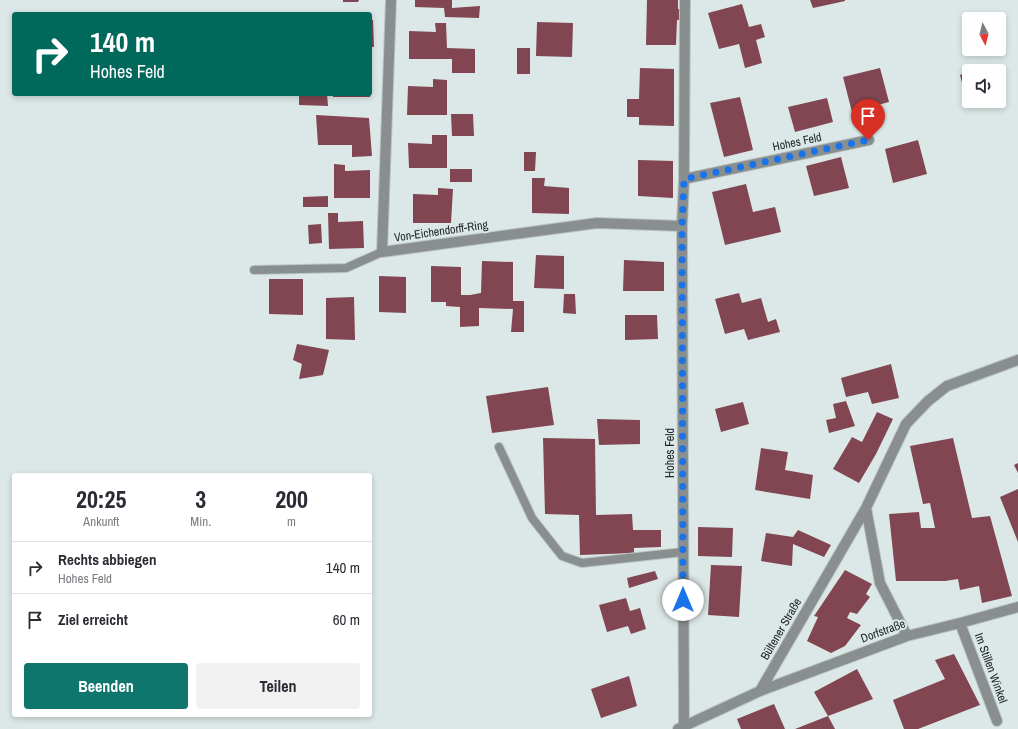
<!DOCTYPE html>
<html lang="de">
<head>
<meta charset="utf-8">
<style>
	body { margin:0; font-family:"Archivo Narrow",sans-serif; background:#f2f2f3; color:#2b2b33; height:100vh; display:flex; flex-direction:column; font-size:15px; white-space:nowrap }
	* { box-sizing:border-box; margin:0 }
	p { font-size:13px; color:#7c7c81 }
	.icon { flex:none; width:22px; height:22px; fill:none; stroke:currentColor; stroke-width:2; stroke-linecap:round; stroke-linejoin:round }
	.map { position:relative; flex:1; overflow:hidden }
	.side { position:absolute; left:12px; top:473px; width:360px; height:244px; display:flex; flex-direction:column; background:#fff; border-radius:4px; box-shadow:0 2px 6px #0003 }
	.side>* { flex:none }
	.hud { position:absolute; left:12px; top:12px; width:360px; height:84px; border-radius:4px; box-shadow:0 2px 6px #0003; background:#00695c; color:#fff; overflow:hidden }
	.needle { width:26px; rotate:173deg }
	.controls { position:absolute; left:962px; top:12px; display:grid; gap:8px }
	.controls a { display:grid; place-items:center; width:44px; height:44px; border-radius:4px; background:#fff; box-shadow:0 2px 6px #0003; font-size:20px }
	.pin { position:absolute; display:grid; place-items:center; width:34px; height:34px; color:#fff; margin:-41px -17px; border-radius:50% 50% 50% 0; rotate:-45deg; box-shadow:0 0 4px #0007 }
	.pin .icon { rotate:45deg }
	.me { position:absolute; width:44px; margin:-22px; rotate:0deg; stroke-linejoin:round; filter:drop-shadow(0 0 3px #0008) }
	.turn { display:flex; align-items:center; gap:14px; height:84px; padding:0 12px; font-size:18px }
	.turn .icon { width:52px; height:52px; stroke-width:2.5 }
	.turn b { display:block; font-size:28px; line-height:34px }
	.eta { display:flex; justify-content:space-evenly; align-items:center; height:68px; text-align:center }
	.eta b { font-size:24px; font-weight:800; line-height:28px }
	.primary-button { display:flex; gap:8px; margin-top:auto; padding:8px 12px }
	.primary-button a { flex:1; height:46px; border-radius:4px; background:#0f766e; color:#fff; font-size:16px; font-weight:800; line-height:46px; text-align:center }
	.primary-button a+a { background:#f2f2f3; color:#2b2b33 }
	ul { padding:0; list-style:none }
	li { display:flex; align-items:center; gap:12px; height:52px; padding:0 12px; border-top:1px solid #e1e1e2 }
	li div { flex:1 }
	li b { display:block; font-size:15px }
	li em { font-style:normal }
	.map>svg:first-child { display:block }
	.building { fill:#814651 }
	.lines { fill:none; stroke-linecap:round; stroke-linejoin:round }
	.lane-casing { stroke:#bac5c4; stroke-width:10 }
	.street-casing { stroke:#bac5c4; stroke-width:12 }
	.lane { stroke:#898e8e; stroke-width:8 }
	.street { stroke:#898e8e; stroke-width:10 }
	.route { stroke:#1a73e8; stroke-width:7; stroke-dasharray:0 12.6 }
	.labels { text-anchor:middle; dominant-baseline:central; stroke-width:4; stroke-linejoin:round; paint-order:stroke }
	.street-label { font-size:12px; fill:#232727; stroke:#dbe8e7 }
</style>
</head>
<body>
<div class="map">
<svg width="1018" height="729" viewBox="0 0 1018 729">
	<rect width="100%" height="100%" fill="#dbe8e7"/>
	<path class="building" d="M343 0H359L358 2H343Z
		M415 0H452V8L480 6 479 18 445 17 444 8 415 7Z
		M647 0H678V9H682L681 20H677L676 45H646Z
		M810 0H845V1L813 8Z
		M742 4 749 27 761 24 765 37 756 40 762 63 745 68 739 44 719 49 708 13Z
		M370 20H373L374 47H370Z
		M537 22 573 23 572 57 536 56Z
		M435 23H446L447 48 475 49V73H452V59H409V31L436 32Z
		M517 48H530V74H517Z
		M640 68 674 69V126L639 125V117H627V99H639Z
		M880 68 889 102 852 112 843 77Z
		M969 72V93L965 94 960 75Z
		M433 79 447 80V115H407L408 86 433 87Z
		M299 94H327L328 106 299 105Z
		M333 94H371L370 97H333Z
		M740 97 753 150 724 157 710 103Z
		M827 98 833 122 795 132 788 107Z
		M451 114H473L474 136H452Z
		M316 115 369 118 372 156 352 157V145H318Z
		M432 135H447V168H409L408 143 432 144Z
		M918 140 927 174 893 183 885 149Z
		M524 152H536L535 171H524Z
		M841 157 849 188 814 196 806 166Z
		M638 160 673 161V198L638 196Z
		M334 164 345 165V171L370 170V198H334Z
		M450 169H472V182H450Z
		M532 178H545L544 186 569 188V214L532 213Z
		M746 184 753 212 775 207 781 232 725 245 712 192Z
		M438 188 453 189 451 223H413V194L438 195Z
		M328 196V207H303V197Z
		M328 213H338V222L363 221 364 248 329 249Z
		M321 224 322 243 309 244 308 225Z
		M536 255 564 256V289L534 288Z
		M624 260 664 262V291H623Z
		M482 261 513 262V301H524V332H511L513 309 479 308V326L460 327V307L446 306V302H431V266L461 267V295H470L481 293Z
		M379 276 406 277V313L379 312Z
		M269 279H303V315L269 314Z
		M739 293 742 303 761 298 768 322 776 319 780 332 748 340 744 329 725 334 715 299Z
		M564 294H575L576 314 563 313Z
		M354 297 355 340 326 339V298Z
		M625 315H657L658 339 625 340Z
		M297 344 329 350 323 375 299 379 302 364 293 360Z
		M891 364 899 398 872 404 868 392 846 397 841 378Z
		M548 387 554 425 492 433 486 396Z
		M846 401 855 426 829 433 826 420 836 418 833 404Z
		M743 402 749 424 721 432 715 409Z
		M877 412 893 419 876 454 859 483 833 469 852 437 862 442Z
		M597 419 640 420V444L599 445Z
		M543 438 595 439 596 515 632 514 633 530H661V547L634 548V553L580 555 579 515 545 514Z
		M953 438 972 518 990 516 1012 596 982 603 979 586 960 590 958 579 945 581H896L889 514 919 512 921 528H935L930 503 923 504 910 446Z
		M761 448 788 452 785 470 813 475 810 499 755 490Z
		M1018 463V473L1014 465Z
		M1018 489V542L1000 497Z
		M698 527 733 528 732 557 698 556Z
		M798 530 831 545 824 557 793 544 792 566 761 561 766 533 793 537Z
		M711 565 742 566 739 617 708 615Z
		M845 570 872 584 866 594 870 597 857 614 850 612 847 618 861 625 845 646 831 653 807 641 818 617 814 616Z
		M655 571 658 579 629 588 627 578Z
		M626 598 630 611 640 608 646 629 631 634 628 626 607 632 599 605Z
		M954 654 980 705 918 729H904L893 700 945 679 935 660Z
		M857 669 873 699 828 716 814 692Z
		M629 676 637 706 601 718 591 689Z
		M774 704 785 729H741L737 719Z
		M828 716 835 729H795Z"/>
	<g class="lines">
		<g class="lane-casing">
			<path id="lane" d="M254 270 346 268 382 252
				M499 447 532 518 562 556 582 563 683 552"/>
		</g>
		<g class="street-casing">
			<path id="street" d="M391 0 382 252 597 223 682 226
				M684 179 869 140
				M866 508 880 583 907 636
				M960 623 997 721
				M760 691 866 508 906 424 928 401 947 386 1018 360
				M678 729 760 691 907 636 960 623 1018 607
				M684 729 682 226 684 179 685 0"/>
		</g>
		<use href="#lane" class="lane"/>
		<use href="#street" class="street"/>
	</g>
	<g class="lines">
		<path class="route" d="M683 600 682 226 684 179 868 140"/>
	</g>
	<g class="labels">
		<g class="street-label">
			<text transform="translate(797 142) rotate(-12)">Hohes Feld</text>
			<text transform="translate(441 231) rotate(-8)">Von-Eichendorff-Ring</text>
			<text transform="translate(670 453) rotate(-90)">Hohes Feld</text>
			<text transform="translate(781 629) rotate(-60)">Bültener Straße</text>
			<text transform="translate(883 631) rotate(-20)">Dorfstraße</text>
			<text transform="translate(991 668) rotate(70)">Im Stillen Winkel</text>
		</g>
	</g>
</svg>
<div class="controls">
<a><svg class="needle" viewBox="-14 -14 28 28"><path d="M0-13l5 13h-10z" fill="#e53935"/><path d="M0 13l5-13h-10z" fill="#7c7c81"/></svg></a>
<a><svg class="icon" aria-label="sound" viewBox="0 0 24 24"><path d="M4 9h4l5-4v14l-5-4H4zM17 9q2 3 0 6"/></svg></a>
</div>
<div class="pin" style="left:868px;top:140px;background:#d93025"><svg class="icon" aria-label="arrive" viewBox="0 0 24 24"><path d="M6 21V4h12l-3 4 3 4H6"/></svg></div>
<svg class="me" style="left:683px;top:600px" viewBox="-20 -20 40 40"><circle r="19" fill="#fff"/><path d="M0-13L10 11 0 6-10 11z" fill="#1a73e8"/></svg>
<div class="hud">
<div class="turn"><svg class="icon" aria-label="right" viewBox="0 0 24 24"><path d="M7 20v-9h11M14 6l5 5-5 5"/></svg><div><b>140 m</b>Hohes Feld</div></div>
</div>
<section class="side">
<div class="eta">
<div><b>20:25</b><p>Ankunft</p></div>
<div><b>3</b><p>Min.</p></div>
<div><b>200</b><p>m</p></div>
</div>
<ul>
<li><svg class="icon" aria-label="right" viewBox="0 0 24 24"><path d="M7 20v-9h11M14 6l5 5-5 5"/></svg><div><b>Rechts abbiegen</b><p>Hohes Feld</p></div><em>140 m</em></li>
<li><svg class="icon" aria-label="arrive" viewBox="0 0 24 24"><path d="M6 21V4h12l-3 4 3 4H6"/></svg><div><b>Ziel erreicht</b></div><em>60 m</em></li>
</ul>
<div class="primary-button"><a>Beenden</a><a>Teilen</a></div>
</section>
</div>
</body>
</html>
